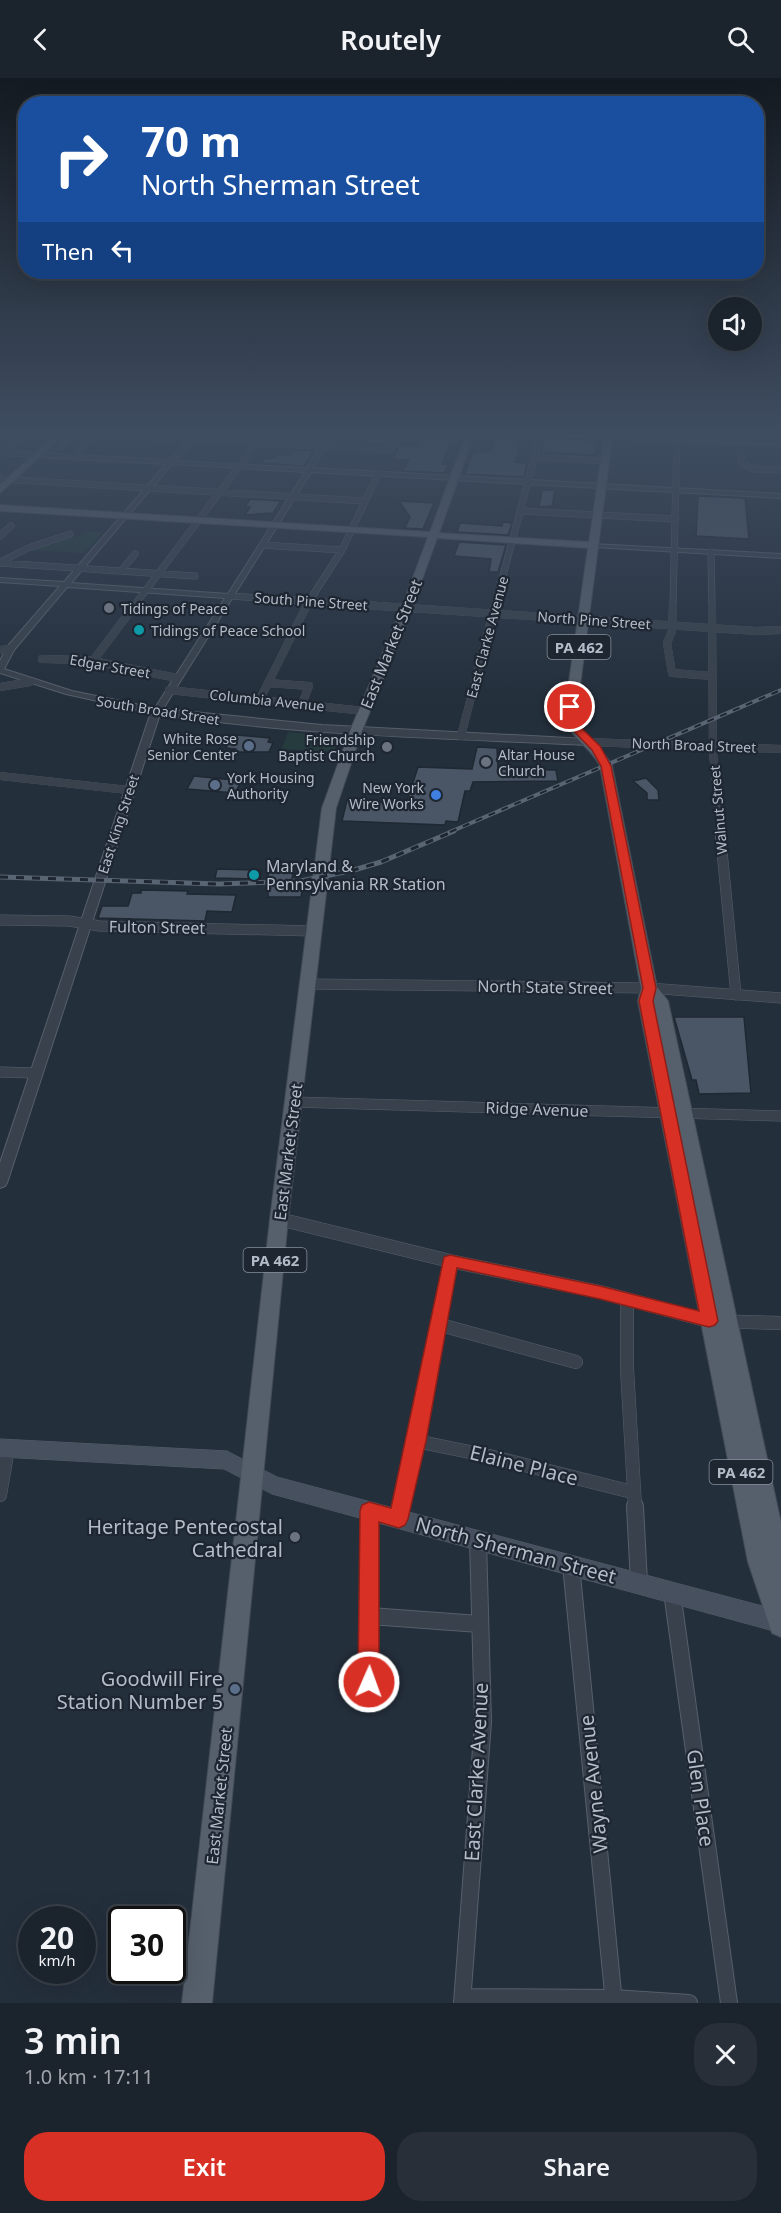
<!DOCTYPE html>
<html lang="en">
<head>
<meta charset="utf-8">
<style>
	body { margin:0; font-family:"Noto Sans",sans-serif; background:#282f39; color:#f1f3f6; height:100vh; display:flex; flex-direction:column; font-size:22px; white-space:nowrap }
	* { box-sizing:border-box; margin:0 }
	p { font-size:20px; color:#a0a4aa }
	.icon { flex:none; width:33px; height:33px; fill:none; stroke:currentColor; stroke-width:2; stroke-linecap:round; stroke-linejoin:round }
	.map { position:relative; height:1925px; overflow:hidden }
	.details { display:flex; flex-direction:column; background:#1b232d; flex:1 }
	.details>* { flex:none }
	.banner { position:absolute; left:18px; top:18px; width:746px; height:183px; border-radius:24px; box-shadow:0 6px 24px #0002,0 0 0 2px #394049; background:#1a4fa0; color:#fff; overflow:hidden }
	.buttons { position:absolute; left:708px; top:219px; display:grid; gap:12px }
	.buttons a { display:grid; place-items:center; width:54px; height:54px; border-radius:50%; background:#1b232d; box-shadow:0 6px 24px #0002,0 0 0 2px #394049; font-size:30px }
	.speed { position:absolute; left:18px; top:1828px; display:flex; gap:12px; font-size:30px; font-weight:700; text-align:center }
	.speed>* { display:grid; place-content:center; width:78px; height:78px; border-radius:50%; background:#1b232d; box-shadow:0 6px 24px #0002,0 0 0 2px #394049; line-height:1 }
	.speed small { font-size:15px; font-weight:400 }
	.speed .limit { border:3px solid #111; border-radius:9px; background:#fff; color:#111 }
	.pin { position:absolute; display:grid; place-items:center; width:51px; height:51px; color:#fff; margin:-26px; border:3px solid #fff; border-radius:50%; box-shadow:0 2px 6px #0007 }
	.me { position:absolute; width:66px; margin:-33px; rotate:2deg; stroke-linejoin:round; filter:drop-shadow(0 0 4px #0008) }
	.turn { display:flex; align-items:center; gap:21px; height:126px; padding:0 24px; font-size:27px }
	.turn .icon { width:78px; height:78px; stroke-width:2.5 }
	.turn b { display:block; font-size:42px; line-height:51px }
	.then { display:flex; align-items:center; height:57px; padding:0 24px; background:#0003; gap:12px; font-size:22px }
	.round { display:grid; place-items:center; flex:none; width:63px; height:63px; border-radius:24px; background:#282f39 }
	.headline { display:flex; align-items:center; justify-content:space-between; height:102px; padding:0 24px }
	h1 { font-size:36px; font-weight:600; line-height:45px }
	.cta { display:flex; gap:12px; margin-top:auto; padding:12px 24px }
	.cta a { flex:1; height:69px; border-radius:24px; background:#d93025; color:#fff; font-size:24px; font-weight:600; line-height:69px; text-align:center }
	.cta a+a { background:#282f39; color:#f1f3f6 }
	header { display:flex; justify-content:space-between; align-items:center; height:78px; padding:0 24px; background:#1b232d; font-size:27px; font-weight:600 }
	.map>svg:first-child { display:block }
	.green { fill:#263b3d }
	.building { fill:#4a5665; stroke:#1f2833; stroke-width:1.5 }
	.lines { fill:none; stroke-linecap:round; stroke-linejoin:round }
	.minor-far4-casing { stroke:#565f6a; stroke-width:7 }
	.minor-far3-casing { stroke:#565f6a; stroke-width:8 }
	.minor-far2-casing { stroke:#565f6a; stroke-width:11 }
	.minor-far1-casing { stroke:#565f6a; stroke-width:14 }
	.minor-casing { stroke:#565f6a; stroke-width:18 }
	.tertiary-casing { stroke:#565f6a; stroke-width:2 }
	.secondary-casing { stroke:#565f6a; stroke-width:1 }
	.primary-casing { stroke:#414a55; stroke-width:2 }
	.minor-far4 { stroke:#38414c; stroke-width:6 }
	.minor-far3 { stroke:#38414c; stroke-width:8 }
	.minor-far2 { stroke:#38414c; stroke-width:10 }
	.minor-far1 { stroke:#38414c; stroke-width:13 }
	.minor { stroke:#38414c; stroke-width:16 }
	.tertiary { fill:#38414c; fill-rule:evenodd }
	.secondary { fill:#46505f; fill-rule:evenodd }
	.primary { fill:#56606c; fill-rule:evenodd }
	.rail-far1-casing { stroke:#5a6573; stroke-width:4 }
	.rail-casing { stroke:#5a6573; stroke-width:5 }
	.rail-far1 { stroke:#1d2631; stroke-width:2; stroke-dasharray:7; stroke-linecap:butt }
	.rail { stroke:#1d2631; stroke-width:3; stroke-dasharray:8; stroke-linecap:butt }
	.route { fill:#d93025; stroke:#8d1f18; stroke-width:1.5 }
	.worship-dot { fill:#6b7280; stroke:#1d2631; stroke-width:2 }
	.culture-dot { fill:#0f9aa8; stroke:#1d2631; stroke-width:2 }
	.service-dot { fill:#5c6f8a; stroke:#1d2631; stroke-width:2 }
	.shop-dot { fill:#3f7fe0; stroke:#1d2631; stroke-width:2 }
	.labels { text-anchor:middle; dominant-baseline:central; stroke-width:4.5; stroke-linejoin:round; paint-order:stroke }
	.far-street-label { font-size:14px; fill:#b4bcc8; stroke:#1d2631 }
	.far-poi-label { font-size:14px; fill:#b4bcc8; stroke:#1d2631; text-anchor:start }
	.shield { fill:#1d2631; stroke:#878f9b; stroke-width:1.5 }
	.shield-label { font-size:15px; font-weight:bold; fill:#b4bcc8 }
	.street-label { font-size:16px; fill:#b4bcc8; stroke:#1d2631 }
	.poi-label { font-size:16px; fill:#b4bcc8; stroke:#1d2631; text-anchor:start }
	.near-street-label { font-size:20px; fill:#b4bcc8; stroke:#1d2631 }
	.near-poi-label { font-size:20px; fill:#b4bcc8; stroke:#1d2631; text-anchor:end }
</style>
</head>
<body>
<header><svg class="icon" aria-label="back" viewBox="0 0 24 24"><path d="M15 5l-7 7 7 7"/></svg>Routely<svg class="icon" aria-label="search" viewBox="0 0 24 24"><circle cx="10" cy="10" r="6"/><path d="M15 15l6 6"/></svg></header>
<div class="map">
<svg width="781" height="1925" viewBox="0 0 781 1925">
	<rect width="100%" height="100%" fill="#242f3c"/>
	<path class="green" d="M84 454H103L84 475 33 472 61 461 78 459Z
		M288 654 340 659 334 674 281 671Z"/>
	<path class="building" d="M369 354H395L388 367 363 365Z
		M496 356 522 358 515 384 527 385 524 399 465 396 473 374H491Z
		M64 360H75L61 374 49 373Z
		M421 360 452 362 442 386 448 387 444 395 403 393 409 382 392 381 400 367 418 368Z
		M545 360 597 363 595 377 541 374Z
		M294 372 314 373 304 388 261 385 265 380H274L276 377H290Z
		M542 412H555L552 428 539 429Z
		M698 418 745 420 749 461 696 458Z
		M250 421 281 423 273 435 245 437 250 429H245Z
		M399 423 434 425 423 451 405 450 410 439Z
		M503 444 512 445 508 457 457 454 460 445 502 448Z
		M459 464 506 467 498 494H489L491 481 454 478Z
		M237 657 270 660 268 664 273 665 269 674H234L236 671 226 670 230 662H235Z
		M477 669 497 670 498 691 556 692 558 703 473 704 470 713H465L458 744 446 743 445 747 342 743 347 722 406 726 418 689 472 691Z
		M194 698 223 701 242 702 235 715 187 711Z
		M646 700 658 712 659 722H647V715L633 703Z
		M217 791 261 792 260 801 215 800Z
		M268 794H293L291 808H303L301 819H268Z
		M141 812 188 813 187 816 236 817 232 834 207 833 205 843 98 840 102 828H128L132 815H141Z
		M674 939H744L751 1015 699 1016 696 1002H692Z"/>
	<g class="lines">
		<g class="minor-far4-casing">
			<path id="minor-far4" d="M59 354 391 372 401 354
				M739 354 742 386 754 391 781 392
				M0 378 26 354
				M74 379 95 356
				M534 379 605 383
				M0 401 364 423
				M521 433 676 441
				M0 458 11 448
				M262 467 342 472
				M711 474 712 528
				M1 484 28 470 70 456
				M0 485 195 498
				M121 493 135 476
				M229 518 387 528
				M134 528 265 354
				M306 528 342 472 378 396
				M495 528 541 354
				M673 528 677 354"/>
		</g>
		<g class="minor-far3-casing">
			<path id="minor-far3" d="M364 527 756 553 781 552
				M673 527 672 553 667 565 672 595 712 598
				M712 527 713 675 721 754
				M0 572 10 571
				M42 581 88 582 177 600
				M92 584 135 527
				M268 605 309 608 302 626
				M0 609 30 604
				M169 612 364 633
				M260 621 307 527
				M461 658 495 527
				M588 664 781 671
				M0 698 128 712"/>
		</g>
		<g class="minor-far2-casing">
			<path id="minor-far2" d="M720 753 736 917
				M0 842 69 843 100 848 314 853
				M308 906 649 910 781 920
				M0 994 36 995
				M294 1024 781 1038"/>
		</g>
		<g class="minor-far1-casing">
			<path id="minor-far1" d="M279 1141 450 1183 600 1214 709 1243 781 1245
				M627 1221V1291L635 1429
				M437 1246 576 1284
				M416 1363 489 1378 632 1414
				M0 1417 8 1370
				M402 1429 450 1183"/>
		</g>
		<g class="minor-casing">
			<path id="minor" d="M635 1428 639 1505
				M399 1441 402 1428
				M571 1487 614 1925
				M672 1514 729 1925
				M370 1538 479 1546
				M368 1604 369 1433
				M463 1919 614 1920 689 1925
				M462 1925 483 1644 478 1462"/>
		</g>
		<g class="tertiary-casing">
			<path id="tertiary" d="M194 354H200L175 383 307 390 330 354H336L313 390 781 416V420L311 394 163 631 322 647 588 661 592 664 588 667C446 660 301 658 160 636L7 1105 5 1108 0 1110V1085L149 640 152 635 66 616 0 595V583L7 569 60 508 0 504V500L64 504 166 386 0 377V373L169 382ZM172 386 305 394 228 516 71 505ZM67 509 225 520 155 630 72 613 4 591 14 572Z
				M592 466 781 476V480L594 469 591 467Z"/>
		</g>
		<g class="secondary-casing">
			<path id="secondary" d="M0 1361 227 1373 277 1399 781 1533V1555L272 1416 224 1391 0 1379Z"/>
		</g>
		<g class="primary-casing">
			<path id="primary" d="M58 354H67L0 415V407Z
				M467 354H475L439 455 589 464 604 361 518 356 514 354H613V356L781 365V369L612 361 576 639C582 659 603 669 612 688L657 909 668 923 781 1445V1559L772 1555 748 1484 638 923 641 910 600 688C591 669 570 660 564 639L588 470 437 460 412 529 362 653 336 730 288 1141 212 1925H182L270 1141 322 730 350 653 402 529 428 459 0 433V427L430 454Z"/>
		</g>
		<use href="#minor-far4" class="minor-far4"/>
		<use href="#minor-far3" class="minor-far3"/>
		<use href="#minor-far2" class="minor-far2"/>
		<use href="#minor-far1" class="minor-far1"/>
		<use href="#minor" class="minor"/>
		<use href="#tertiary" class="tertiary"/>
		<use href="#secondary" class="secondary"/>
		<use href="#primary" class="primary"/>
		<g class="rail-far1-casing">
			<path id="rail-far1" d="M450 754 781 612"/>
		</g>
		<g class="rail-casing">
			<path id="rail" d="M0 799 219 806 301 803 354 792 381 784 454 753"/>
		</g>
		<use href="#rail-far1" class="rail-far1"/>
		<use href="#rail" class="rail"/>
	</g>
	<linearGradient id="sky" x2="0" y2="1"><stop stop-color="#141a21"/><stop offset="0.57" stop-color="#3f4d61"/><stop offset="1" stop-color="#3f4d61" stop-opacity="0"/></linearGradient>
	<rect width="781" height="624" fill="url(#sky)"/>
	<path class="route" d="M567 627H574L576 645 600 668 611 688 656 910 653 923 718 1243 715 1247 709 1249 600 1221 457 1190 426 1363 408 1441 405 1447 399 1450 379 1444V1604L376 1611 369 1614 361 1611 358 1604 360 1433 362 1427 369 1424 391 1430 444 1179 450 1177 600 1208 699 1233 639 923 643 910 601 688 592 672 566 645Z"/>
	<g class="worship-dot">
		<circle cx="109" cy="530" r="6"/>
		<circle cx="387" cy="669" r="6"/>
		<circle cx="486" cy="684" r="6"/>
		<circle cx="295" cy="1459" r="6"/>
	</g>
	<g class="culture-dot">
		<circle cx="139" cy="552" r="6"/>
		<circle cx="254" cy="797" r="6"/>
	</g>
	<g class="service-dot">
		<circle cx="249" cy="668" r="6"/>
		<circle cx="215" cy="707" r="6"/>
		<circle cx="235" cy="1611" r="6"/>
	</g>
	<circle class="shop-dot" cx="436" cy="717" r="6"/>
	<g class="labels">
		<g class="far-street-label">
			<text transform="translate(311 523) rotate(4)">South Pine Street</text>
			<text transform="translate(594 542) rotate(4)">North Pine Street</text>
			<text transform="translate(487 559) rotate(-75)">East Clarke Avenue</text>
			<text transform="translate(110 588) rotate(10)">Edgar Street</text>
			<text transform="translate(267 622) rotate(6)">Columbia Avenue</text>
			<text transform="translate(158 632) rotate(9)">South Broad Street</text>
			<text transform="translate(694 667) rotate(2)">North Broad Street</text>
			<text transform="translate(718 732) rotate(-95)">Walnut Street</text>
			<text transform="translate(118 746) rotate(-72)">East King Street</text>
		</g>
		<g class="far-poi-label">
			<text x="121" y="530">Tidings of Peace</text>
			<text x="151" y="552">Tidings of Peace School</text>
			<text x="237" y="660" text-anchor="end">White Rose<tspan x="237" dy="16">Senior Center</tspan></text>
			<text x="375" y="661" text-anchor="end">Friendship<tspan x="375" dy="16">Baptist Church</tspan></text>
			<text x="498" y="676">Altar House<tspan x="498" dy="16">Church</tspan></text>
			<text x="227" y="699">York Housing<tspan x="227" dy="16">Authority</tspan></text>
			<text x="424" y="709" text-anchor="end">New York<tspan x="424" dy="16">Wire Works</tspan></text>
		</g>
		<g class="shield">
			<rect x="547.5" y="557" width="63" height="24" rx="4.5"/>
			<rect x="243.5" y="1170" width="63" height="24" rx="4.5"/>
			<rect x="709.5" y="1382" width="63" height="24" rx="4.5"/>
		</g>
		<g class="shield-label">
			<text x="579" y="569">PA 462</text>
			<text x="275" y="1182">PA 462</text>
			<text x="741" y="1394">PA 462</text>
		</g>
		<g class="street-label">
			<text transform="translate(391 566) rotate(-68)">East Market Street</text>
			<text transform="translate(157 849) rotate(1)">Fulton Street</text>
			<text transform="translate(545 909) rotate(1)">North State Street</text>
			<text transform="translate(537 1031) rotate(2)">Ridge Avenue</text>
			<text transform="translate(288 1074) rotate(-83)">East Market Street</text>
			<text transform="translate(219 1718) rotate(-84)">East Market Street</text>
		</g>
		<g class="poi-label">
			<text x="266" y="788">Maryland &amp;<tspan x="266" dy="18">Pennsylvania RR Station</tspan></text>
		</g>
		<g class="near-street-label">
			<text transform="translate(524 1387) rotate(14)">Elaine Place</text>
			<text transform="translate(516 1472) rotate(15)">North Sherman Street</text>
			<text transform="translate(476 1694) rotate(-87)">East Clarke Avenue</text>
			<text transform="translate(593 1706) rotate(-96)">Wayne Avenue</text>
			<text transform="translate(701 1720) rotate(82)">Glen Place</text>
		</g>
		<g class="near-poi-label">
			<text x="283" y="1448">Heritage Pentecostal<tspan x="283" dy="23">Cathedral</tspan></text>
			<text x="223" y="1600">Goodwill Fire<tspan x="223" dy="23">Station Number 5</tspan></text>
		</g>
	</g>
</svg>
<div class="buttons">
<a><svg class="icon" aria-label="sound" viewBox="0 0 24 24"><path d="M4 9h4l5-4v14l-5-4H4zM17 9q2 3 0 6"/></svg></a>
</div>
<div class="speed"><div>20<small>km/h</small></div><div class="limit">30</div></div>
<div class="pin" style="left:570px;top:629px;background:#d93025"><svg class="icon" aria-label="arrive" viewBox="0 0 24 24"><path d="M6 21V4h12l-3 4 3 4H6"/></svg></div>
<svg class="me" style="left:369px;top:1604px" viewBox="-20 -20 40 40"><circle r="17" fill="#d93025" stroke="#fff" stroke-width="3"/><path d="M0-11L8 9 0 5-8 9z" fill="#fff"/></svg>
<div class="banner">
<div class="turn"><svg class="icon" aria-label="right" viewBox="0 0 24 24"><path d="M7 20v-9h11M14 6l5 5-5 5"/></svg><div><b>70 m</b>North Sherman Street</div></div>
<div class="then">Then<svg class="icon" aria-label="left" viewBox="0 0 24 24"><path d="M17 20v-9H6M10 6l-5 5 5 5"/></svg></div>
</div>
</div>
<section class="details">
<div class="headline"><div><h1>3 min</h1><p>1.0 km · 17:11</p></div><a class="round"><svg class="icon" aria-label="close" viewBox="0 0 24 24"><path d="M6 6l12 12M18 6L6 18"/></svg></a></div>
<div class="cta"><a>Exit</a><a>Share</a></div>
</section>
</body>
</html>
